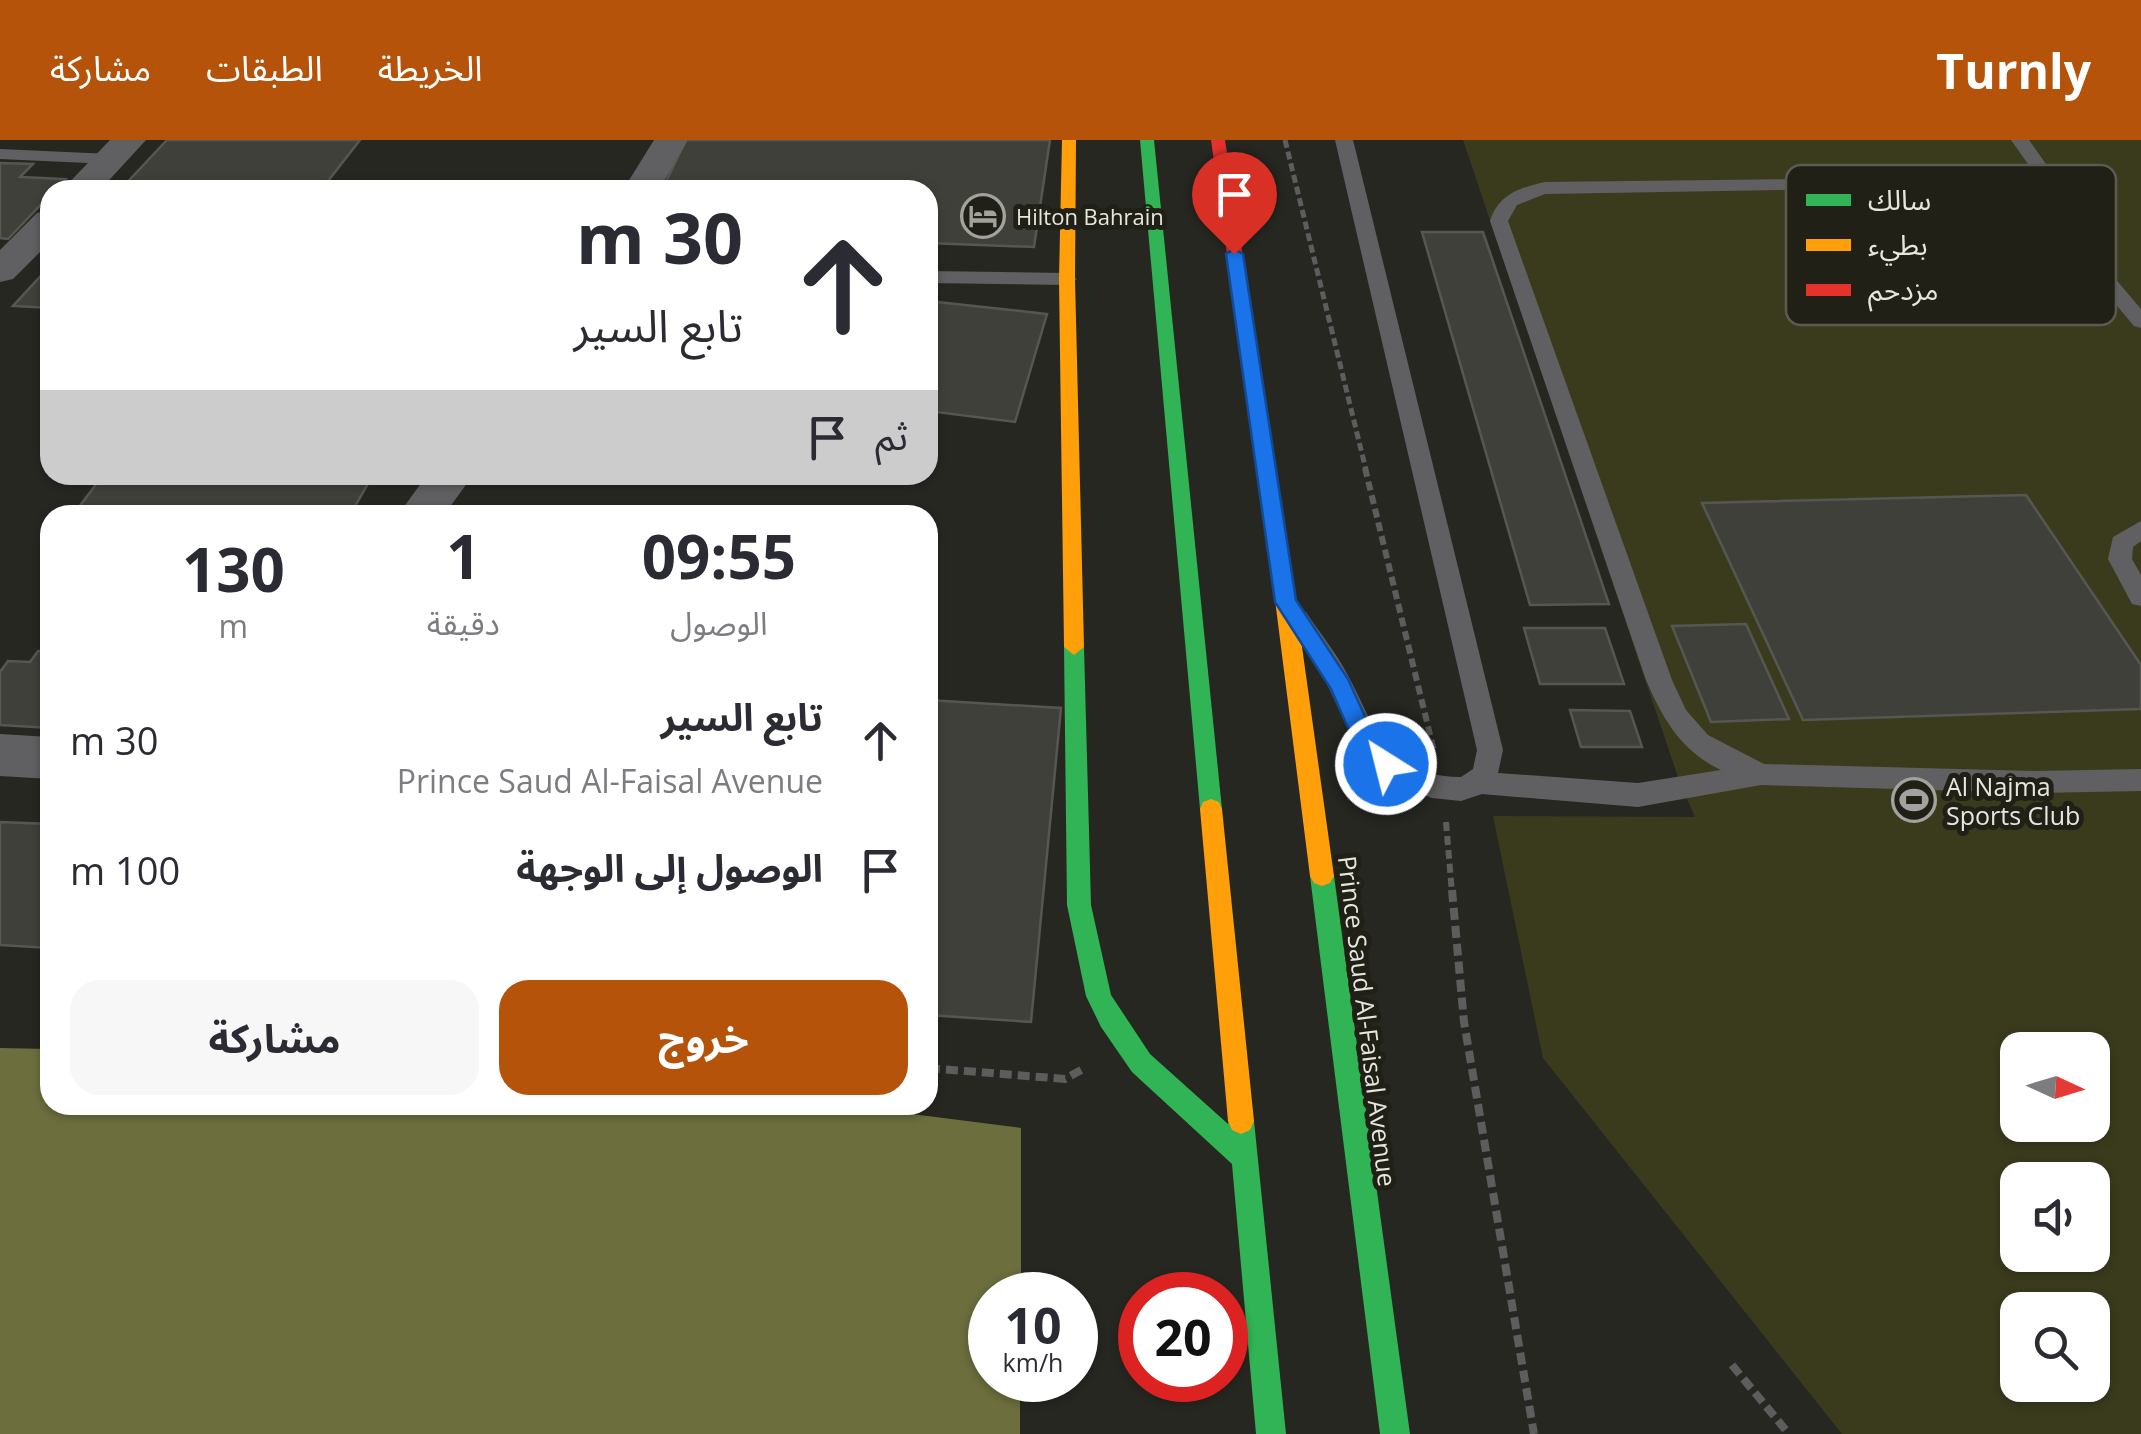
<!DOCTYPE html>
<html lang="ar">
<head>
<meta charset="utf-8">
<style>
	body { margin:0; font-family:"Open Sans","Noto Sans Arabic",sans-serif; background:#f7f7f7; color:#2b2b33; direction:rtl; height:100vh; display:flex; flex-direction:column; font-size:38px; white-space:nowrap }
	* { box-sizing:border-box; margin:0 }
	p { font-size:32px; color:#7c7c81 }
	.icon { flex:none; width:55px; height:55px; fill:none; stroke:currentColor; stroke-width:2; stroke-linecap:round; stroke-linejoin:round }
	.map { position:relative; flex:1; overflow:hidden; direction:ltr }
	.drawer { position:absolute; left:40px; top:365px; width:898px; height:610px; display:flex; flex-direction:column; background:#fff; border-radius:30px; box-shadow:0 2px 8px #0004; direction:rtl }
	.drawer>* { flex:none }
	.guide { position:absolute; left:40px; top:40px; width:898px; height:305px; border-radius:30px; box-shadow:0 2px 8px #0004; direction:rtl; background:#fff; color:#2b2b33; overflow:hidden }
	.needle { width:65px; rotate:94deg }
	.controls { position:absolute; left:2000px; top:892px; display:grid; gap:20px }
	.controls a { display:grid; place-items:center; width:110px; height:110px; border-radius:20px; background:#fff; box-shadow:0 2px 8px #0004; font-size:50px }
	.speed { position:absolute; left:968px; top:1132px; display:flex; gap:20px; font-size:50px; font-weight:700; text-align:center }
	.speed>* { display:grid; place-content:center; width:130px; height:130px; border-radius:50%; background:#fff; box-shadow:0 2px 8px #0004; line-height:1 }
	.speed small { font-size:25px; font-weight:400 }
	.speed .limit { border:15px solid #d22; background:#fff; color:#111 }
	.pin { position:absolute; display:grid; place-items:center; width:85px; height:85px; color:#fff; margin:-102px -42px; border-radius:50% 50% 50% 0; rotate:-45deg; box-shadow:0 0 10px #0007 }
	.pin .icon { rotate:45deg }
	.me { position:absolute; width:110px; margin:-55px; rotate:324deg; stroke-linejoin:round; filter:drop-shadow(0 0 8px #0008) }
	.turn { display:flex; align-items:center; gap:35px; height:210px; padding:0 30px; font-size:45px }
	.turn .icon { width:130px; height:130px; stroke-width:2.5 }
	.turn b { display:block; font-size:70px; line-height:85px }
	.then { display:flex; align-items:center; height:95px; padding:0 30px; background:#0003; gap:20px; font-size:38px }
	.eta { display:flex; justify-content:space-evenly; align-items:center; height:170px; text-align:center }
	.eta b { font-size:60px; font-weight:700; line-height:70px }
	.button { display:flex; gap:20px; margin-top:auto; padding:20px 30px }
	.button a { flex:1; height:115px; border-radius:30px; background:#b45309; color:#fff; font-size:40px; font-weight:700; line-height:115px; text-align:center }
	.button a+a { background:#f7f7f7; color:#2b2b33 }
	ul { padding:0; list-style:none }
	li { display:flex; align-items:center; gap:30px; height:130px; padding:0 30px }
	li div { flex:1 }
	li b { display:block; font-size:38px }
	li em { font-style:normal }
	header { display:flex; align-items:center; gap:60px; box-sizing:border-box; height:140px; padding:0 50px; background:#b45309; color:#fff }
	header strong { font-size:48px }
	nav { display:flex; gap:55px; margin-inline-start:auto; font-size:35px }
	.map>svg:first-child { display:block }
	.green { fill:#3a3b1d; fill-rule:evenodd }
	.water { fill:#6c6e3e }
	.building { fill:#40403b; stroke:#565752; stroke-width:2.5 }
	.lines { fill:none; stroke-linecap:round; stroke-linejoin:round }
	.path-far2 { stroke:#5d5d5d; stroke-width:5; stroke-dasharray:8 4; stroke-linecap:butt }
	.path-far1 { stroke:#5d5d5d; stroke-width:6; stroke-dasharray:9 5; stroke-linecap:butt }
	.path { stroke:#5d5d5d; stroke-width:8; stroke-dasharray:12 6; stroke-linecap:butt }
	.lane { fill:#606063; fill-rule:evenodd }
	.street { fill:#606063; fill-rule:evenodd }
	.fast { fill:#30b455; fill-rule:evenodd }
	.slow { fill:#ff9f0a; fill-rule:evenodd }
	.jam { fill:#e5322d; fill-rule:evenodd }
	.route { fill:#1a73e8; stroke:#114b97; stroke-width:2.5 }
	.labels { text-anchor:middle; dominant-baseline:central; stroke-width:10; stroke-linejoin:round; paint-order:stroke }
	.far-poi-label { font-size:22px; fill:#e6e6df; stroke:#202016; text-anchor:start }
	.poi-label { font-size:25px; fill:#e6e6df; stroke:#202016; text-anchor:start }
	.street-label { font-size:25px; fill:#e6e6df; stroke:#202016 }
	.key { fill:#202016; stroke:#5b5b52; stroke-width:2.5 }
	.key-label { font-size:28px; fill:#e6e6df }
</style>
</head>
<body>
<header>
<strong>Turnly</strong>
<nav><a>الخريطة</a><a>الطبقات</a><a>مشاركة</a></nav>
</header>
<div class="map">
<svg width="2141" height="1294" viewBox="0 0 2141 1294">
	<rect width="100%" height="100%" fill="#272722"/>
	<path class="green" d="M1463 0H2141V1294H1842L1543 918 1493 676 1695 677 1680 643ZM2018 910H2092V985H2018ZM2018 1040H2092V1115H2018ZM2018 1170H2092V1245H2018Z"/>
	<path class="water" d="M0 908 50 909V965H841L1021 988V1155H990V1240H1020V1294H0Z"/>
	<path class="building" d="M167 0H360L321 50H120Z
		M686 0H1050L1034 107 928 103V50H662Z
		M0 23 33 24 20 37 65 39 50 50V55L8 99 0 98Z
		M1422 92H1483L1609 464 1530 465Z
		M50 126V168L13 166Z
		M928 161 1047 174 1015 282 928 271Z
		M103 335H373L350 375H73Z
		M2026 355 2141 525V569L1803 580 1702 363Z
		M1746 484 1789 579 1711 582 1672 486Z
		M1524 488H1605L1624 544H1540Z
		M38 511 50 512V588L0 585V532L8 521 30 522Z
		M928 560 1061 568 1031 882 928 875Z
		M1570 570 1630 571 1642 607H1581Z
		M0 682 50 684 49 808 0 805Z"/>
	<g class="lines">
		<path class="path-far2" d="M1285 0 1366 330"/>
		<path class="path-far1" d="M1365 328 1434 611
			M1446 682 1452 753"/>
		<path class="path" d="M1452 750 1464 882 1534 1294
			M928 928 1065 939 1083 929
			M1732 1225 1789 1294"/>
		<path class="lane" d="M1335 0H1353L1503 610 1498 633 1638 643 1721 630C1681 611 1663 579 1646 540L1490 81C1499 54 1519 48 1545 42L1962 37 2000 47 2033 62 2039 51 2035 34 2011 0H2029L2053 34 2057 51 2046 70 2090 109 2141 169V188L2134 186C2081 124 2045 70 1962 47L1545 54 1517 65 1508 81 1672 540 1686 570 1708 595 1764 624 2035 631 2141 629V651L2035 653 1761 645 1638 667 1482 654 1461 661 1432 658 1394 644 1361 616 1326 542 1285 479 1288 472H1306C1319 492 1334 510 1345 530 1377 587 1381 636 1461 637L1473 629 1477 610Z
			M0 9 110 14 119 19 110 24 0 19Z
			M928 131 1067 133 1077 139 1067 145 928 143Z
			M2141 381V401L2133 407 2132 419 2141 435V466L2132 464 2108 419 2113 397Z"/>
		<path class="street" d="M110 0H146L100 50H62Z
			M654 0H688L659 50H623Z
			M50 70V102L13 139 0 142V110L37 73Z
			M427 335H473L444 375H398Z
			M0 594 50 597V639L0 636Z"/>
		<path class="fast" d="M1140 0H1154L1222 669 1219 676 1211 679 1203 676 1200 669Z
			M1074 499 1084 507 1091 765 1111 855 1150 914 1228 984 1232 972 1241 968 1250 972 1254 981 1286 1294H1256L1232 1024 1132 932 1101 887 1086 856 1067 765 1064 507Z
			M1322 726 1330 729 1334 736 1410 1294H1380L1310 736 1314 729Z"/>
		<path class="slow" d="M1062 0H1076L1075 139 1084 507 1074 515 1064 507 1059 139Z
			M1281 421 1291 428 1334 736 1330 743 1322 746 1314 743 1310 736 1271 428Z
			M1211 659 1219 662 1222 669 1254 981 1250 990 1241 994 1232 990 1228 981 1200 669 1203 662Z"/>
		<path class="jam" d="M1211 0H1225L1291 428 1281 435 1271 428Z"/>
	</g>
	<path class="route" d="M1234 109 1243 114 1296 460 1348 539 1373 594 1397 624 1394 631H1378L1356 606 1331 549 1275 462 1226 114Z"/>
	<defs>
		<g id="hotel-ring" transform="scale(2.25)"><circle r="9.5" fill="#202016" stroke="#a3a39d" stroke-width="1.5"/><path d="M-6-4.5h1.5V1H6V5H4.5V3h-9V5H-6ZM-4 0a1.8 1.8 0 1 1 3.6 0ZM.5 0V-2.5h3Q6-2.5 6 0Z" fill="#a3a39d"/></g>
		<g id="stadium-ring" transform="scale(2.25)"><circle r="9.5" fill="#202016" stroke="#a3a39d" stroke-width="1.5"/><path d="M0-5a6.5 5 0 1 0 0 10a6.5 5 0 1 0 0-10ZM-3.5-1.8h7v3.6h-7Z" fill="#a3a39d"/></g>
	</defs>
	<g fill-rule="evenodd">
		<use href="#hotel-ring" x="983" y="76"/>
		<use href="#stadium-ring" x="1914" y="660"/>
	</g>
	<g class="labels">
		<g class="far-poi-label">
			<text x="1016" y="76">Hilton Bahrain</text>
		</g>
		<g class="poi-label">
			<text x="1946" y="646">Al Najma<tspan x="1946" dy="29">Sports Club</tspan></text>
		</g>
		<g class="street-label">
			<text transform="translate(1368 881) rotate(83)">Prince Saud Al-Faisal Avenue</text>
		</g>
	</g>
	<rect x="1786" y="25" width="330" height="160" rx="15" class="key"/>
	<rect x="1806" y="54" width="45" height="12" fill="#30b455"/>
	<rect x="1806" y="99" width="45" height="12" fill="#ff9f0a"/>
	<rect x="1806" y="144" width="45" height="12" fill="#e5322d"/>
	<g class="key-label">
		<text x="1868" y="70">سالك</text>
		<text x="1868" y="115">بطيء</text>
		<text x="1868" y="160">مزدحم</text>
	</g>
</svg>
<div class="controls">
<a><svg class="needle" viewBox="-14 -14 28 28"><path d="M0-13l5 13h-10z" fill="#e53935"/><path d="M0 13l5-13h-10z" fill="#7c7c81"/></svg></a>
<a><svg class="icon" aria-label="sound" viewBox="0 0 24 24"><path d="M4 9h4l5-4v14l-5-4H4zM17 9q2 3 0 6"/></svg></a>
<a><svg class="icon" aria-label="search" viewBox="0 0 24 24"><circle cx="10" cy="10" r="6"/><path d="M15 15l6 6"/></svg></a>
</div>
<div class="speed"><div>10<small>km/h</small></div><div class="limit">20</div></div>
<div class="pin" style="left:1234px;top:114px;background:#d93025"><svg class="icon" aria-label="arrive" viewBox="0 0 24 24"><path d="M6 21V4h12l-3 4 3 4H6"/></svg></div>
<svg class="me" style="left:1386px;top:624px" viewBox="-20 -20 40 40"><circle r="17" fill="#1a73e8" stroke="#fff" stroke-width="3"/><path d="M0-11L8 9 0 5-8 9z" fill="#fff"/></svg>
<div class="guide">
<div class="turn"><svg class="icon" aria-label="ahead" viewBox="0 0 24 24"><path d="M12 20V5M6 11l6-6 6 6"/></svg><div><b>30 m</b>تابع السير</div></div>
<div class="then">ثم<svg class="icon" aria-label="arrive" viewBox="0 0 24 24"><path d="M6 21V4h12l-3 4 3 4H6"/></svg></div>
</div>
<section class="drawer">
<div class="eta">
<div><b>09:55</b><p>الوصول</p></div>
<div><b>1</b><p>دقيقة</p></div>
<div><b>130</b><p>m</p></div>
</div>
<ul>
<li><svg class="icon" aria-label="ahead" viewBox="0 0 24 24"><path d="M12 20V5M6 11l6-6 6 6"/></svg><div><b>تابع السير</b><p>Prince Saud Al-Faisal Avenue</p></div><em>30 m</em></li>
<li><svg class="icon" aria-label="arrive" viewBox="0 0 24 24"><path d="M6 21V4h12l-3 4 3 4H6"/></svg><div><b>الوصول إلى الوجهة</b></div><em>100 m</em></li>
</ul>
<div class="button"><a>خروج</a><a>مشاركة</a></div>
</section>
</div>
</body>
</html>
